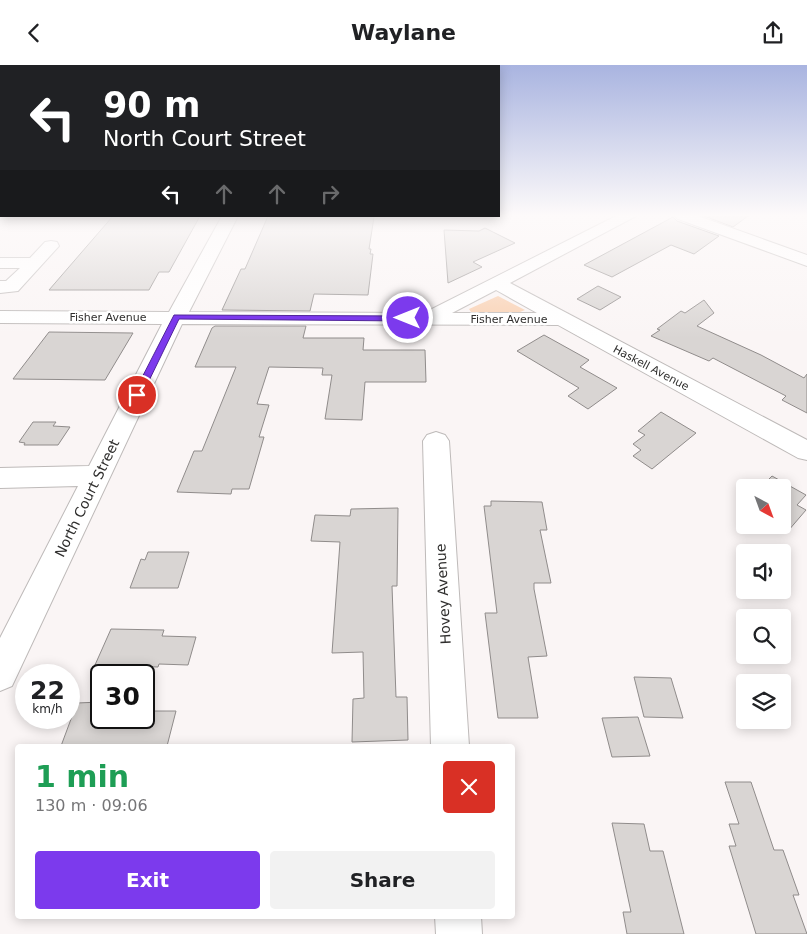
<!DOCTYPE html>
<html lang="en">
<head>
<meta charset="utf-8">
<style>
	body { margin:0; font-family:"DejaVu Sans",sans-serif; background:#f2f2f2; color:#202124; height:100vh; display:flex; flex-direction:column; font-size:19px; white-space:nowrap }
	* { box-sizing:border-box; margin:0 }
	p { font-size:16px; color:#757577 }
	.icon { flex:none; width:28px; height:28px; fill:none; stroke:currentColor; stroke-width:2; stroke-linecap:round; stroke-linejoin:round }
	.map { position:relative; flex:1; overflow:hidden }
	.side { position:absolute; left:15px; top:679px; width:500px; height:175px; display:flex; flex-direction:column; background:#fff; border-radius:5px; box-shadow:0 2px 12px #0003 }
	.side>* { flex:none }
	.hud { position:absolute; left:0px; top:0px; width:500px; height:152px; box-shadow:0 2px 12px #0003; background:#202124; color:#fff; overflow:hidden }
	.needle { width:32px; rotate:139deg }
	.buttons { position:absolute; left:736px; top:414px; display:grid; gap:10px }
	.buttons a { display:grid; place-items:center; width:55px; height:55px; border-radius:5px; background:#fff; box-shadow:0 2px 12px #0003; font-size:25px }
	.speed { position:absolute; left:15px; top:599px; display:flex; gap:10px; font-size:25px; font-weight:700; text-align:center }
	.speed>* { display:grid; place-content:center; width:65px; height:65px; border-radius:50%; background:#fff; box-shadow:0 2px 12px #0003; line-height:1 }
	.speed small { font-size:12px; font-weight:400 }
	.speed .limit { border:2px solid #111; border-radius:8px; background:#fff; color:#111 }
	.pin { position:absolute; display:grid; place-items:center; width:42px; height:42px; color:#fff; margin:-21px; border:2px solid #fff; border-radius:50%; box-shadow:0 1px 5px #0007 }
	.me { position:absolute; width:55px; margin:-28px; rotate:270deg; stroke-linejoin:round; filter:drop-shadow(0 0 4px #0008) }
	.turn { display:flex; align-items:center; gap:18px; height:105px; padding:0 20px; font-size:22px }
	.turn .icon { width:65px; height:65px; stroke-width:2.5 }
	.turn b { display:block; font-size:35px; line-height:42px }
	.lanes { display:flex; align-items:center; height:48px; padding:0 20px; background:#0003; justify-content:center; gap:25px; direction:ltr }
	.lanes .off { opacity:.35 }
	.round { display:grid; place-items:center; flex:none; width:52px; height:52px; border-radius:5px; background:#f2f2f2 }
	.overview { display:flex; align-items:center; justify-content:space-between; height:85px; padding:0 20px }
	h1 { font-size:30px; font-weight:600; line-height:38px; color:#1e9e55 }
	.primary-button { display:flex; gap:10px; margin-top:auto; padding:10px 20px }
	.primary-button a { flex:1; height:58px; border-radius:5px; background:#7c3aed; color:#fff; font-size:20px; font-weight:600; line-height:58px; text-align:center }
	.primary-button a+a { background:#f2f2f2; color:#202124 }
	header { display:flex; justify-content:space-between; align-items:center; height:65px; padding:0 20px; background:#fff; font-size:22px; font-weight:600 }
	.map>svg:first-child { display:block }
	.green { fill:#f9d0b1 }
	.building { fill:#d9d5d3; stroke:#908c8b }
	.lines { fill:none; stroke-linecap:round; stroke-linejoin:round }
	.minor-casing { stroke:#bebab9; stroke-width:2 }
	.minor { fill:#fff; fill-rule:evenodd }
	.route { fill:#7c3aed; stroke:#51269a }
	.labels { text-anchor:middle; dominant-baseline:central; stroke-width:5; stroke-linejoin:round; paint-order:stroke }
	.far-street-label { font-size:11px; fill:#2f2e2d; stroke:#fff }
	.street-label { font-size:14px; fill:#2f2e2d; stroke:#fff }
</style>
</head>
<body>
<header><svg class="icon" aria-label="back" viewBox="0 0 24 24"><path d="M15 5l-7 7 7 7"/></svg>Waylane<svg class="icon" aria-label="share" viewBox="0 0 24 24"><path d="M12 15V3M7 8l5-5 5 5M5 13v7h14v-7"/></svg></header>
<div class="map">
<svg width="807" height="869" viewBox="0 0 807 869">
	<rect width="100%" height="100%" fill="#faf5f5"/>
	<path class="green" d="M498 231 525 245 520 247H471L469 244Z"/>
	<path class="building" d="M113 151H200L169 207H159L149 225H49Z
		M268 151 374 152 369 184H371L370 189H373L368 230 314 229 310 246 222 245 241 204H245Z
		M704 151H748L733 162Z
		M673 152 677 156 719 171 694 189 671 180 612 212 584 200Z
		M485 163 515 178 473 197 482 202 448 218 444 165 479 166Z
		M598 221 621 232 600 245 577 234Z
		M704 235 714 248 697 261 761 290 804 313 807 309V348L782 335 786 331 713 293 709 296 651 271 660 265 657 264 681 246 685 248Z
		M215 261H306L303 273H364L363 285H425L426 317H365L362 355 325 354 332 310H322L323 303 269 302 257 339 269 340 259 372H264L249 424H232L231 429 177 427 194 386H202L236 302H195L212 263Z
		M49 267 133 268 105 315 13 314Z
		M544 270 589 295 580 302 617 323 588 344 568 331 579 323 517 286Z
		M661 347 696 368 652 404 633 391 641 385 633 379 645 370 638 366Z
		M33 357H56L53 361 70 362 58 380H24L25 378 19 377Z
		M772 411 806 430 797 440 806 445 788 466 778 460H782V422H761Z
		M491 436 542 437 547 465H540L551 518H534V524L547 591 528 592 538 653H498L485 548H497L484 441H491Z
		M398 443 397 521H392L396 632H407L408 675 352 677 353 634 364 633 363 587 332 588 340 477 311 476 315 450 350 451 351 444Z
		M148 487H189L178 523H130L141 494 145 495Z
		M111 564 164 565 162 571 196 572 188 600 159 599 158 602 95 600Z
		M634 612 671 613 683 653 644 652Z
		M101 637V652H144V646H176L167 681H61L77 638Z
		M638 652 650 691 612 692 602 653Z
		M725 717H751L774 785H783L799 830H793L807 869H756L729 781H736L729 759H739Z
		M612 758 644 759 650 786H663L684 869H627L623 847H631Z"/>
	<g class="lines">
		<g class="minor-casing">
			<path id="minor" d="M222 151H238L189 247 424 248 616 151H636L510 218 807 375V395L798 393 558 260 182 259 12 621 0 626V573L78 421 0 423V403L89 401 162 259 0 258V246L169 247ZM496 225 537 248H452Z
				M675 151H698L807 190V201L678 154Z
				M51 176 57 177 59 181 18 226 0 228V216H6L20 203H0V193H30L45 177Z
				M436 367 445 370 449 376 469 681H431L423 376 427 370Z
				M435 851H481L482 869H436Z"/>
		</g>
		<use href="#minor" class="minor"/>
	</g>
	<linearGradient id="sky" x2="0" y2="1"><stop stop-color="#a9b4e0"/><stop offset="0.55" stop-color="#fdfafa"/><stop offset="1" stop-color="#fdfafa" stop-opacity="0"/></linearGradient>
	<rect width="807" height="273" fill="url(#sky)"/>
	<path class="route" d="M174 250 408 251 413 253 408 256 179 254 142 330 137 333 134 332 133 330Z"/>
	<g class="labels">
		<g class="far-street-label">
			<text x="108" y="252">Fisher Avenue</text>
			<text x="509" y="254">Fisher Avenue</text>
			<text transform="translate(651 303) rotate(28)">Haskell Avenue</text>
		</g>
		<g class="street-label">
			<text transform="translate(87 433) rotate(-64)">North Court Street</text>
			<text transform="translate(443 529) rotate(-93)">Hovey Avenue</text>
		</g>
	</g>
</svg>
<div class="buttons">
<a><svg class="needle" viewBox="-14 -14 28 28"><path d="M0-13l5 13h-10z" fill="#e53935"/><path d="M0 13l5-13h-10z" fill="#757577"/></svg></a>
<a><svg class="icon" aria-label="sound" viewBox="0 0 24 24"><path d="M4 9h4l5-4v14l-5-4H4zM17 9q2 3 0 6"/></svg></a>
<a><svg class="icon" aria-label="search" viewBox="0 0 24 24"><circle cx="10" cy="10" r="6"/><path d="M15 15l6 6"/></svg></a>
<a><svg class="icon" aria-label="layers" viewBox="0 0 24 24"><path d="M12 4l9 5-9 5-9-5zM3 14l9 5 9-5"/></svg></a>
</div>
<div class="speed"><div>22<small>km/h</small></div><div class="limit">30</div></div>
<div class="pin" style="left:137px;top:330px;background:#d93025"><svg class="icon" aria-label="arrive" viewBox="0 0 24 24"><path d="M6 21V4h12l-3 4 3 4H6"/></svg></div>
<svg class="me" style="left:408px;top:253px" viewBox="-20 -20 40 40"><circle r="17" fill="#7c3aed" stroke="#fff" stroke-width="3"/><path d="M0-11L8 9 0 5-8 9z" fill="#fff"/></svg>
<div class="hud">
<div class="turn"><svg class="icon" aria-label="left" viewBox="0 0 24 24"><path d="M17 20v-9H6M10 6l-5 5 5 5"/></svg><div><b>90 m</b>North Court Street</div></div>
<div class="lanes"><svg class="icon" aria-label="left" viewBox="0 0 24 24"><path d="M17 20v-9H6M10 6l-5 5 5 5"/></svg><svg class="icon off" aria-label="ahead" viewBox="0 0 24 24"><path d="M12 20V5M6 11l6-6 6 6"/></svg><svg class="icon off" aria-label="ahead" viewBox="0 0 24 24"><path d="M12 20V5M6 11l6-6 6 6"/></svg><svg class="icon off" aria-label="right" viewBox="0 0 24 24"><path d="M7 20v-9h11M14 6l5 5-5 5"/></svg></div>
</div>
<section class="side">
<div class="overview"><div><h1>1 min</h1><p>130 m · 09:06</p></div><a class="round" style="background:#d93025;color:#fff"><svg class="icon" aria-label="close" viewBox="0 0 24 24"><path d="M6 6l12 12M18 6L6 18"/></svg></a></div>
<div class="primary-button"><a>Exit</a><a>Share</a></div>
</section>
</div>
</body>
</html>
